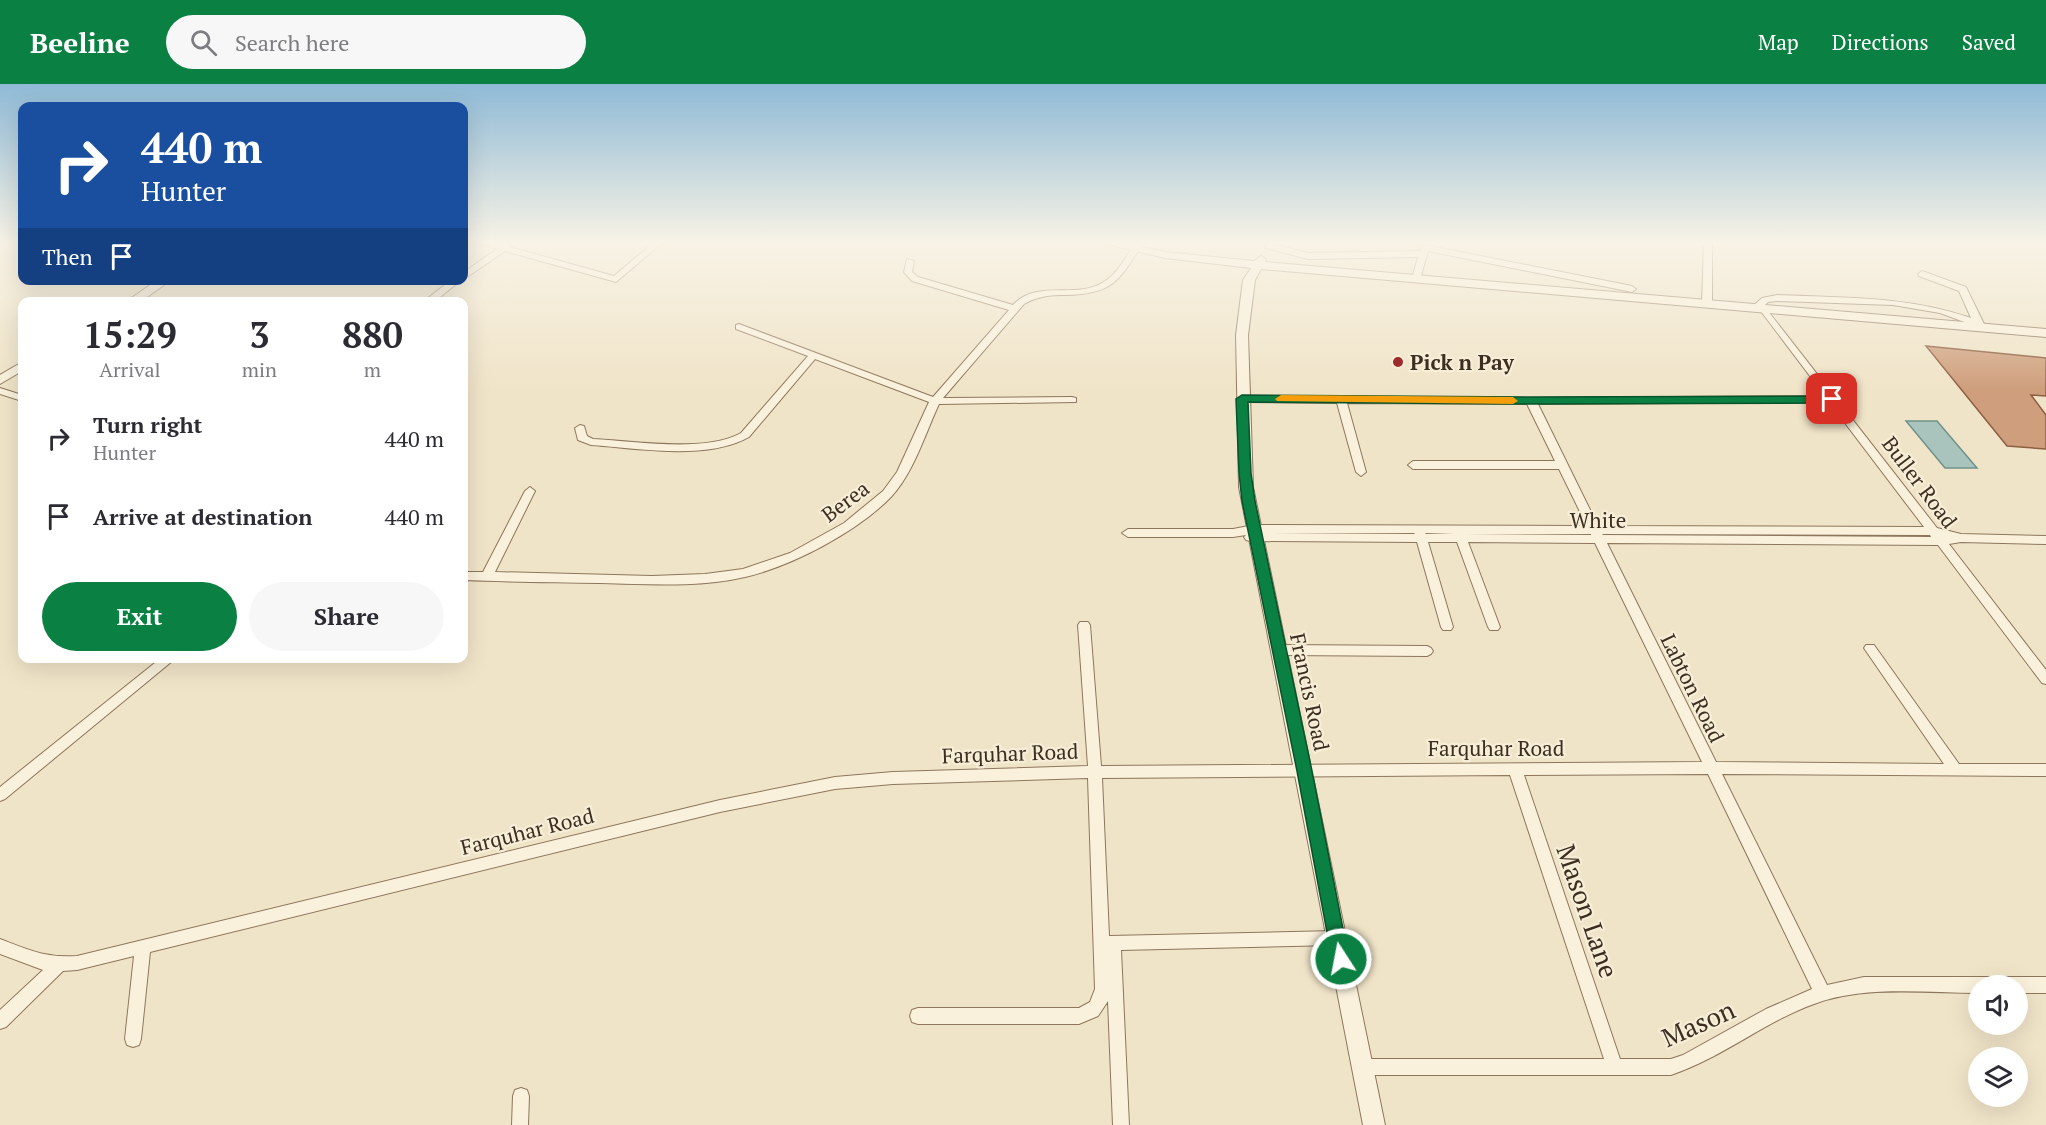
<!DOCTYPE html>
<html lang="en">
<head>
<meta charset="utf-8">
<style>
	body { margin:0; font-family:"PT Serif",serif; background:#f7f7f7; color:#2b2b33; height:100vh; display:flex; flex-direction:column; font-size:22px; white-space:nowrap }
	* { box-sizing:border-box; margin:0 }
	p { font-size:20px; color:#7c7c81 }
	.icon { flex:none; width:33px; height:33px; fill:none; stroke:currentColor; stroke-width:2; stroke-linecap:round; stroke-linejoin:round }
	.map { position:relative; flex:1; overflow:hidden }
	.sheet { position:absolute; left:18px; top:213px; width:450px; height:366px; display:flex; flex-direction:column; background:#fff; border-radius:12px; box-shadow:0 6px 24px #0002 }
	.sheet>* { flex:none }
	.top-card { position:absolute; left:18px; top:18px; width:450px; height:183px; border-radius:12px; box-shadow:0 6px 24px #0002; background:#1a4fa0; color:#fff; overflow:hidden }
	.controls { position:absolute; left:1968px; top:891px; display:grid; gap:12px }
	.controls a { display:grid; place-items:center; width:60px; height:60px; border-radius:50%; background:#fff; box-shadow:0 6px 24px #0002; font-size:30px }
	.pin { position:absolute; display:grid; place-items:center; width:51px; height:51px; color:#fff; margin:-26px; border-radius:12px; box-shadow:0 3px 9px #0006 }
	.me { position:absolute; width:66px; margin:-33px; rotate:349deg; stroke-linejoin:round; filter:drop-shadow(0 0 4px #0008) }
	.turn { display:flex; align-items:center; gap:21px; height:126px; padding:0 24px; font-size:27px }
	.turn .icon { width:78px; height:78px; stroke-width:2.5 }
	.turn b { display:block; font-size:42px; line-height:51px }
	.then { display:flex; align-items:center; height:57px; padding:0 24px; background:#0003; gap:12px; font-size:22px }
	.eta { display:flex; justify-content:space-evenly; align-items:center; height:102px; text-align:center }
	.eta b { font-size:36px; font-weight:700; line-height:42px }
	.action { display:flex; gap:12px; margin-top:auto; padding:12px 24px }
	.action a { flex:1; height:69px; border-radius:36px; background:#0b8043; color:#fff; font-size:24px; font-weight:700; line-height:69px; text-align:center }
	.action a+a { background:#f7f7f7; color:#2b2b33 }
	ul { padding:0; list-style:none }
	li { display:flex; align-items:center; gap:18px; height:78px; padding:0 24px }
	li div { flex:1 }
	li b { display:block; font-size:22px }
	li em { font-style:normal }
	header { display:flex; align-items:center; gap:36px; box-sizing:border-box; height:84px; padding:0 30px; background:#0b8043; color:#fff }
	header strong { font-size:28px }
	nav { display:flex; gap:33px; margin-inline-start:auto; font-size:21px }
	.search { width:420px; height:54px; background:#f7f7f7; display:flex; align-items:center; gap:15px; box-sizing:border-box; padding:0 21px; border-radius:33px; color:#7c7c81; font-size:22px }
	.map>svg:first-child { display:block }
	.water { fill:#a9c4bc; stroke:#6f938a; stroke-width:1.5 }
	.building { fill:#cf9f7d; stroke:#8d5f41; stroke-width:1.5 }
	.lines { fill:none; stroke-linecap:round; stroke-linejoin:round }
	.minor-casing { stroke:#8d765c; stroke-width:2 }
	.tertiary-casing { stroke:#8d765c; stroke-width:2 }
	.minor { fill:#faf1dc; fill-rule:evenodd }
	.tertiary { fill:#faf1dc; fill-rule:evenodd }
	.route { fill:#0b8043; stroke:#07532c; stroke-width:1.5 }
	.slow { fill:#f59e0b }
	.poi-dot { fill:#9e2a2b; stroke:#f7eed8; stroke-width:2 }
	.labels { text-anchor:middle; dominant-baseline:central; stroke-width:4.5; stroke-linejoin:round; paint-order:stroke }
	.poi-label { font-size:21px; font-weight:bold; fill:#3d2e20; stroke:#f7eed8; text-anchor:start }
	.street-label { font-size:21px; fill:#3d2e20; stroke:#f7eed8 }
	.near-street-label { font-size:26px; fill:#3d2e20; stroke:#f7eed8 }
</style>
</head>
<body>
<header>
<strong>Beeline</strong>
<div class="search"><svg class="icon" aria-label="search" viewBox="0 0 24 24"><circle cx="10" cy="10" r="6"/><path d="M15 15l6 6"/></svg>Search here</div>
<nav><a>Map</a><a>Directions</a><a>Saved</a></nav>
</header>
<div class="map">
<svg width="2046" height="1041" viewBox="0 0 2046 1041">
	<rect width="100%" height="100%" fill="#f0e4c8"/>
	<path class="water" d="M1906 337H1937L1977 384H1945Z"/>
	<path class="building" d="M1926 262 2046 274V312L2031 311 2046 331V365L2007 362Z"/>
	<g class="lines">
		<g class="minor-casing">
			<path id="minor" d="M481 159C491 159 501 159 510 160V163L614 192 653 159H662L616 198 505 167 464 195V188L497 165Z
				M1135 159H1143C1119 197 1113 210 1066 211 1050 211 1038 212 1024 220L943 314 1072 313 1076 314V318L939 320C925 350 914 388 891 413 857 448 792 482 745 493 698 504 647 500 600 499 554 498 509 498 464 496V488H483L525 407 530 403 535 407 495 488 652 492 705 490 743 485 790 469 844 439 883 407 897 388 929 318 815 275 749 353C707 377 638 364 591 361L578 356 575 344 580 341 584 342 587 352 593 355C634 357 705 369 741 349L808 272 736 245V241L739 240 933 313 1009 226 912 197 904 188 907 175 914 177 912 188 918 193 1013 221C1036 195 1075 215 1102 199 1118 190 1125 174 1135 159Z
				M1269 159 1308 169 1420 167 1422 162 1425 161 1632 202 1636 205 1632 208 1428 167 1420 195 1416 198 1412 195 1418 173 1308 175 1266 164 1265 162Z
				M1704 159H1712V220L1707 223 1702 220Z
				M1922 187 1966 203 1984 240 1983 245H1977L1975 242 1940 229 1893 221 1777 217 1768 218 1764 222 1937 444 1961 450 2046 452V460L1961 458 1949 460 2046 586V600L2042 599 1938 461 1607 459 1716 678 1944 680 1866 567 1864 564 1866 561H1874L1959 680H2046V692L1722 690 1827 901 1864 893H2046V909H2018V902H1978V909C1926 909 1864 901 1814 920 1764 938 1722 974 1671 991H1362L1356 989 1354 983 1356 977 1362 975H1604L1510 691 1102 694 1109 852 1336 847 1341 849 1344 854 1341 859 1336 861 1121 866 1129 1041H1113L1108 917 1098 932 1079 940H918L912 938 910 932 912 926 918 924H1079L1090 918 1095 905 1088 694 893 700 835 705 720 728 150 868 141 955 139 961 133 963 127 961 125 955 134 872 77 886 63 887 6 943 0 945V926L43 886 0 870V855C29 866 45 874 77 872L720 716 835 693 893 688 1088 682 1078 541 1080 538H1088L1090 541 1101 682 1702 678 1595 459 1468 458 1500 543 1498 546H1490L1488 543 1457 458H1428L1453 543 1451 546H1443L1441 543 1417 458 1250 457 1246 456 1244 453 1246 451 1233 453H1128L1122 449 1128 445H1233L1254 441 1587 442 1559 385H1413L1408 381 1413 377H1555L1527 320 1347 319 1366 388 1361 392 1356 388 1337 319 1242 318 1237 315 1242 312 1531 314 1825 312 1760 226H1753V222L1762 214 1777 211C1845 214 1907 212 1971 234L1959 207 1919 192 1918 190ZM1829 318 1924 443 1598 442 1538 320ZM1254 449H1415L1414 450ZM1425 449 1454 450H1426ZM1465 450H1591V451ZM1602 450 1930 451 1931 453 1603 451ZM1708 690 1812 905 1766 925 1683 971 1671 975H1620L1524 691Z
				M451 196H461L434 218H423Z
				M0 304 22 311V317L0 310Z
				M1279 561 1427 562 1431 564 1433 567 1431 570 1427 572 1279 571 1275 569 1273 566 1275 563Z
				M161 574H176L5 715 0 717V703Z
				M521 1004 527 1006 529 1012 528 1041H512L513 1012 515 1006Z"/>
		</g>
		<g class="tertiary-casing">
			<path id="tertiary" d="M1102 159H1124L1165 168 1254 177 1261 172 1266 175 1265 178 2046 245V253L1261 185 1255 196 1248 251 1253 403 1385 1041H1363L1239 403 1236 251 1243 196 1251 184 1165 174Z
				M157 196H171L140 218H126Z
				M22 278V287L0 300V291Z"/>
		</g>
		<use href="#minor" class="minor"/>
		<use href="#tertiary" class="tertiary"/>
	</g>
	<linearGradient id="sky" x2="0" y2="1"><stop stop-color="#8fbad6"/><stop offset="0.52" stop-color="#f8f3e6"/><stop offset="1" stop-color="#f8f3e6" stop-opacity="0"/></linearGradient>
	<rect width="2046" height="305" fill="url(#sky)"/>
	<path class="route" d="M1242 311 1531 313 1832 312 1837 315 1832 319 1531 320 1248 318 1251 389 1255 417 1312 687 1349 875 1347 881 1341 883 1334 881 1332 875 1297 687 1242 417 1239 389 1236 315Z"/>
	<path class="slow" d="M1281 311 1513 313 1518 317 1513 320 1277 317 1275 315Z"/>
	<circle class="poi-dot" cx="1398" cy="278" r="6"/>
	<g class="labels">
		<g class="poi-label">
			<text x="1410" y="278">Pick n Pay</text>
		</g>
		<g class="street-label">
			<text transform="translate(1920 398) rotate(53)">Buller Road</text>
			<text transform="translate(845 417) rotate(-37)">Berea</text>
			<text x="1598" y="436">White</text>
			<text transform="translate(1693 604) rotate(64)">Labton Road</text>
			<text transform="translate(1310 608) rotate(78)">Francis Road</text>
			<text x="1496" y="664">Farquhar Road</text>
			<text transform="translate(1010 669) rotate(-2)">Farquhar Road</text>
			<text transform="translate(527 747) rotate(-14)">Farquhar Road</text>
		</g>
		<g class="near-street-label">
			<text transform="translate(1588 827) rotate(71)">Mason Lane</text>
			<text transform="translate(1698 939) rotate(-24)">Mason</text>
		</g>
	</g>
</svg>
<div class="controls">
<a><svg class="icon" aria-label="sound" viewBox="0 0 24 24"><path d="M4 9h4l5-4v14l-5-4H4zM17 9q2 3 0 6"/></svg></a>
<a><svg class="icon" aria-label="layers" viewBox="0 0 24 24"><path d="M12 4l9 5-9 5-9-5zM3 14l9 5 9-5"/></svg></a>
</div>
<div class="pin" style="left:1832px;top:315px;background:#d93025"><svg class="icon" aria-label="arrive" viewBox="0 0 24 24"><path d="M6 21V4h12l-3 4 3 4H6"/></svg></div>
<svg class="me" style="left:1341px;top:875px" viewBox="-20 -20 40 40"><circle r="17" fill="#0b8043" stroke="#fff" stroke-width="3"/><path d="M0-11L8 9 0 5-8 9z" fill="#fff"/></svg>
<div class="top-card">
<div class="turn"><svg class="icon" aria-label="right" viewBox="0 0 24 24"><path d="M7 20v-9h11M14 6l5 5-5 5"/></svg><div><b>440 m</b>Hunter</div></div>
<div class="then">Then<svg class="icon" aria-label="arrive" viewBox="0 0 24 24"><path d="M6 21V4h12l-3 4 3 4H6"/></svg></div>
</div>
<section class="sheet">
<div class="eta">
<div><b>15:29</b><p>Arrival</p></div>
<div><b>3</b><p>min</p></div>
<div><b>880</b><p>m</p></div>
</div>
<ul>
<li><svg class="icon" aria-label="right" viewBox="0 0 24 24"><path d="M7 20v-9h11M14 6l5 5-5 5"/></svg><div><b>Turn right</b><p>Hunter</p></div><em>440 m</em></li>
<li><svg class="icon" aria-label="arrive" viewBox="0 0 24 24"><path d="M6 21V4h12l-3 4 3 4H6"/></svg><div><b>Arrive at destination</b></div><em>440 m</em></li>
</ul>
<div class="action"><a>Exit</a><a>Share</a></div>
</section>
</div>
</body>
</html>
